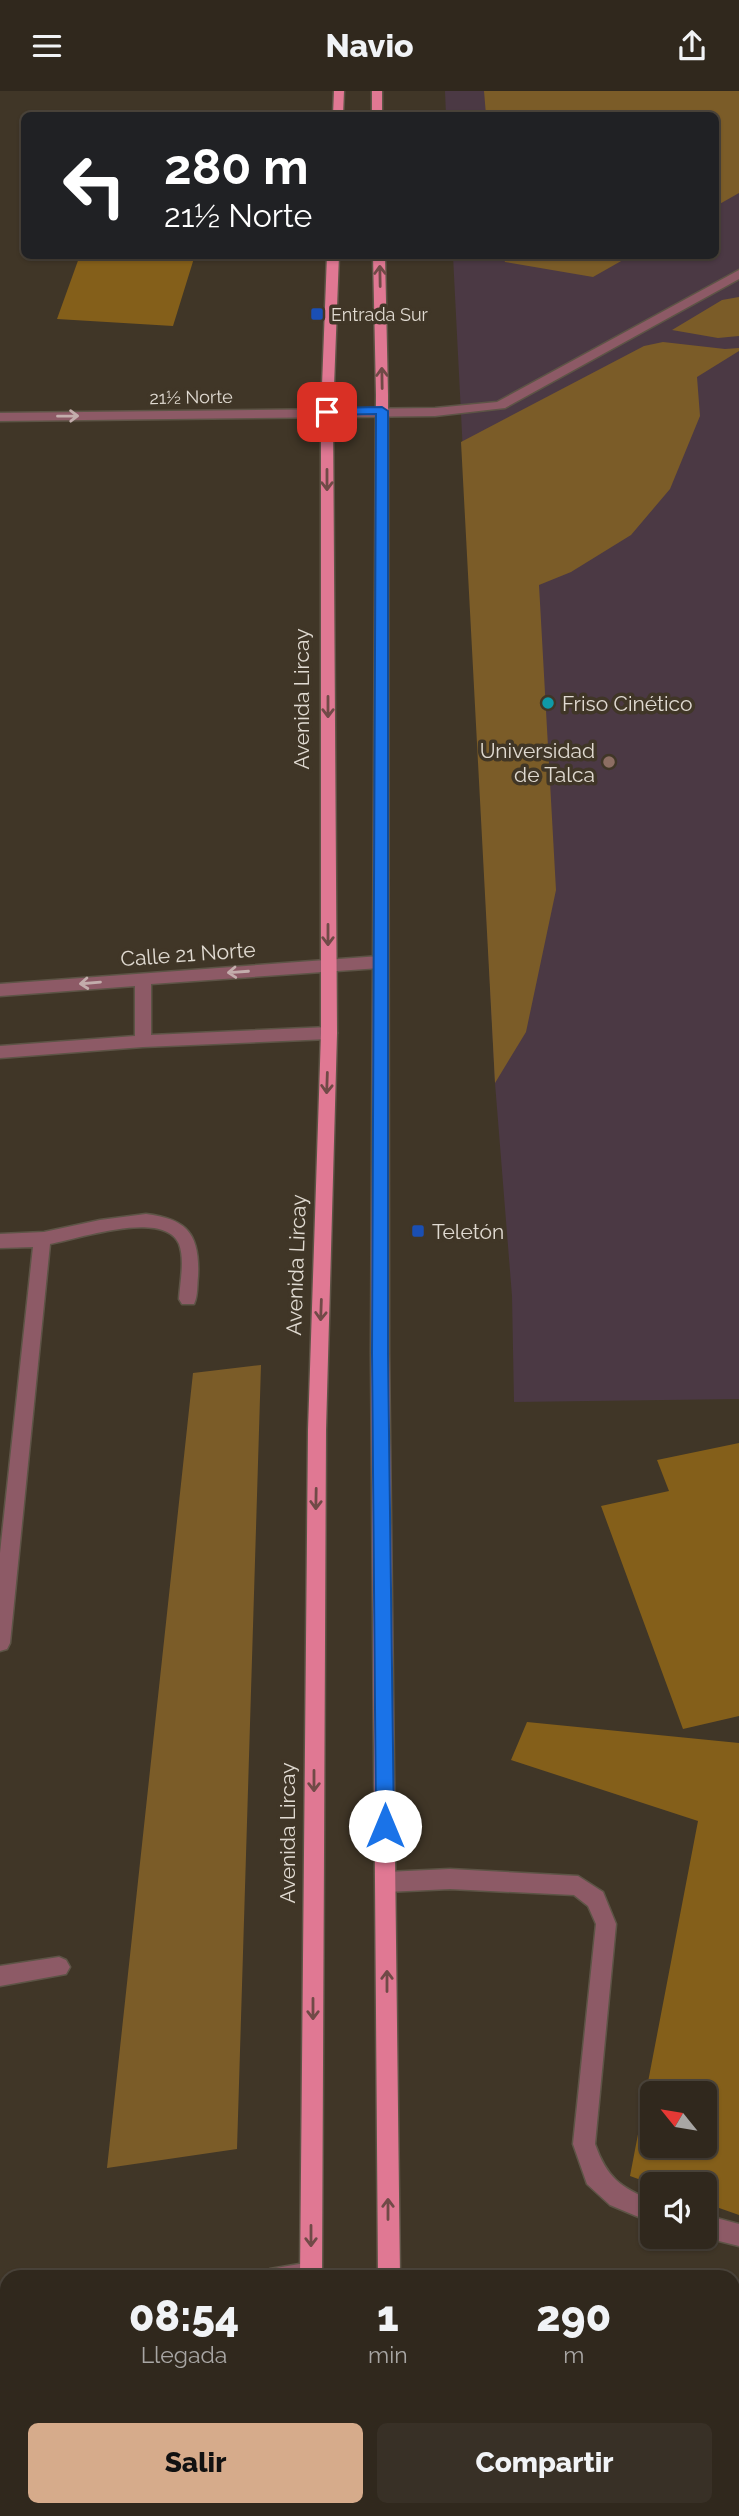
<!DOCTYPE html>
<html lang="es">
<head>
<meta charset="utf-8">
<style>
	body { margin:0; font-family:Raleway,sans-serif; background:#383026; color:#f1f3f6; height:100vh; display:flex; flex-direction:column; font-size:26px; white-space:nowrap }
	* { box-sizing:border-box; margin:0 }
	p { font-size:23px; color:#a8a6a4 }
	.icon { flex:none; width:38px; height:38px; fill:none; stroke:currentColor; stroke-width:2; stroke-linecap:round; stroke-linejoin:round }
	.map { position:relative; flex:1; overflow:hidden }
	.details { position:absolute; left:0px; top:2179px; width:740px; height:247px; display:flex; flex-direction:column; background:#30281d; border-radius:21px 21px 0 0; box-shadow:0 2px 5px #0004,0 0 0 2px #4b443b }
	.details>* { flex:none }
	.hud { position:absolute; left:21px; top:21px; width:698px; height:147px; border-radius:10px; box-shadow:0 2px 5px #0004,0 0 0 2px #4b443b; background:#202124; color:#fff; overflow:hidden }
	.needle { width:46px; rotate:300deg }
	.tools { position:absolute; left:640px; top:1990px; display:grid; gap:14px }
	.tools a { display:grid; place-items:center; width:77px; height:77px; border-radius:10px; background:#30281d; box-shadow:0 2px 5px #0004,0 0 0 2px #4b443b; font-size:35px }
	.pin { position:absolute; display:grid; place-items:center; width:60px; height:60px; color:#fff; margin:-30px; border-radius:14px; box-shadow:0 4px 10px #0006 }
	.me { position:absolute; width:77px; margin:-38px; rotate:0deg; stroke-linejoin:round; filter:drop-shadow(0 0 5px #0008) }
	.turn { display:flex; align-items:center; gap:24px; height:147px; padding:0 28px; font-size:32px }
	.turn .icon { width:91px; height:91px; stroke-width:2.5 }
	.turn b { display:block; font-size:49px; line-height:60px }
	.eta { display:flex; justify-content:space-evenly; align-items:center; height:119px; text-align:center }
	.eta b { font-size:42px; font-weight:800; line-height:49px }
	.button { display:flex; gap:14px; margin-top:auto; padding:14px 28px }
	.button a { flex:1; height:80px; border-radius:10px; background:#d6ab8b; color:#111; font-size:28px; font-weight:800; line-height:80px; text-align:center }
	.button a+a { background:#383026; color:#f1f3f6 }
	header { display:flex; justify-content:space-between; align-items:center; height:91px; padding:0 28px; background:#30281d; font-size:32px; font-weight:800 }
	.map>svg:first-child { display:block }
	.education { fill:#4b3944 }
	.green { fill:#7b5c28 }
	.building { fill:#845f1a; fill-rule:evenodd }
	.lines { fill:none; stroke-linecap:round; stroke-linejoin:round }
	.minor-casing { stroke:#5d5446; stroke-width:3 }
	.major-casing { stroke:#5d5446; stroke-width:3 }
	.minor { fill:#8d5a66; fill-rule:evenodd }
	.major { fill:#e07893; fill-rule:evenodd }
	.oneway { stroke:#704a47 }
	.oneway2 { stroke:#c3adac }
	.route { fill:#1a73e8; stroke:#114b97; stroke-width:2 }
	.transit-dot { fill:#1a4fb4; stroke:#403627; stroke-width:2.5 }
	.culture-dot { fill:#0f9aa8; stroke:#403627; stroke-width:2.5 }
	.education-dot { fill:#8d6e63; stroke:#403627; stroke-width:2.5 }
	.labels { text-anchor:middle; dominant-baseline:central; stroke-width:7; stroke-linejoin:round; paint-order:stroke }
	.far-poi-label { font-size:18px; fill:#e0dad1; stroke:#403627; text-anchor:start }
	.far-street-label { font-size:18px; fill:#e0dad1; stroke:#403627 }
	.street-label { font-size:21px; fill:#e0dad1; stroke:#403627 }
	.poi-label { font-size:21px; fill:#e0dad1; stroke:#403627; text-anchor:start }
</style>
</head>
<body>
<header><svg class="icon" aria-label="menu" viewBox="0 0 24 24"><path d="M4 6h16M4 12h16M4 18h16"/></svg>Navio<svg class="icon" aria-label="share" viewBox="0 0 24 24"><path d="M12 15V3M7 8l5-5 5 5M5 13v7h14v-7"/></svg></header>
<div class="map">
<svg width="739" height="2425" viewBox="0 0 739 2425">
	<rect width="100%" height="100%" fill="#403627"/>
	<path class="education" d="M445 0H739V1308L514 1311 512 1205 495 992 453 165 716 164V24H446Z"/>
	<path class="green" d="M484 0H739V102L716 115V24H486Z
		M503 165V164L630 165 593 186 505 171Z
		M739 206V245L718 247 672 239 722 209Z
		M663 251 725 258 739 257V260L697 286 700 325 670 398 631 444 571 481 539 494 556 799 526 941 495 992 461 351 644 255Z
		M261 1274 237 2058 107 2077 193 1282Z
		M7 2324V2418H204V2425H0V2325Z"/>
	<path class="building" d="M80 164H195L173 235 57 228Z
		M739 1352V1625L683 1638 601 1415 669 1400 657 1369Z
		M527 1631 739 1652V2124L705 2112V2093H652L630 2085 698 1730 511 1669ZM653 2002H705V2054H653Z"/>
	<g class="lines">
		<g class="minor-casing">
			<path id="minor" d="M739 179V188L505 317 435 325 0 330V322L435 317 497 311Z
				M380 865 388 871 380 877 151 893V944L329 936 337 942 329 948 143 956 0 967V955L135 945V895L0 905V893Z
				M146 1123C187 1128 200 1143 198 1185 197 1194 198 1205 194 1213H182L179 1208C180 1191 185 1169 179 1153 164 1118 78 1148 50 1153L10 1552 7 1558 0 1560V1462L33 1156 0 1157V1143L44 1141 100 1129Z
				M450 1778 578 1785 603 1801 616 1833 595 2053C607 2087 620 2096 653 2110V2132L610 2114 587 2093 573 2053 596 1833 588 1815 574 1804 450 1798 386 1801 379 1798 376 1791 379 1784 386 1781Z
				M59 1866 66 1869 70 1876 66 1883 0 1895V1875Z
				M705 2124 739 2133V2155L703 2146H705Z
				M311 2171 319 2174 321 2186H267L270 2178Z
				M0 2206H7V2228L0 2230Z
				M739 2295V2319L733 2320V2296Z"/>
		</g>
		<g class="major-casing">
			<path id="major" d="M334 0H344L343 24H333Z
				M372 0H382V24H372Z
				M327 164H339L333 321 337 942 326 1339 322 2186H300L308 1339 321 942V321Z
				M373 164H385L388 304 389 1262 400 2186H378L371 1262 376 304Z
				M297 2418H321V2425H297Z
				M380 2418H404V2425H380Z"/>
		</g>
		<use href="#minor" class="minor"/>
		<use href="#major" class="major"/>
	</g>
	<defs><path id="oneway-shaft" d="M-6 0H5M1.5-3L5.5 0L1.5 3" fill="none" stroke-width="1.6" stroke-linecap="round" stroke-linejoin="round" transform="scale(1.75)"/></defs>
	<g class="oneway">
		<use href="#oneway-shaft" transform="translate(380 185) rotate(-91)"/>
		<use href="#oneway-shaft" transform="translate(382 287) rotate(-91)"/>
		<use href="#oneway-shaft" transform="translate(327 389) rotate(90)"/>
		<use href="#oneway-shaft" transform="translate(328 616) rotate(90)"/>
		<use href="#oneway-shaft" transform="translate(328 844) rotate(90)"/>
		<use href="#oneway-shaft" transform="translate(327 992) rotate(92)"/>
		<use href="#oneway-shaft" transform="translate(321 1219) rotate(92)"/>
		<use href="#oneway-shaft" transform="translate(316 1408) rotate(91)"/>
		<use href="#oneway-shaft" transform="translate(314 1690) rotate(90)"/>
		<use href="#oneway-shaft" transform="translate(387 1890) rotate(-90)"/>
		<use href="#oneway-shaft" transform="translate(313 1918) rotate(90)"/>
		<use href="#oneway-shaft" transform="translate(388 2118) rotate(-90)"/>
		<use href="#oneway-shaft" transform="translate(311 2145) rotate(90)"/>
	</g>
	<g class="oneway2">
		<use href="#oneway-shaft" transform="translate(68 325) rotate(-1)"/>
		<use href="#oneway-shaft" transform="translate(238 881) rotate(176)"/>
		<use href="#oneway-shaft" transform="translate(90 892) rotate(175)"/>
	</g>
	<path class="route" d="M382 316 388 320V1262L394 1735 392 1741 385 1744 378 1741 376 1735 372 1262 376 323 327 324 322 321 327 317Z"/>
	<g class="transit-dot">
		<rect x="310" y="216" width="14" height="14" rx="3.5"/>
		<rect x="411" y="1133" width="14" height="14" rx="3.5"/>
	</g>
	<circle class="culture-dot" cx="548" cy="612" r="7"/>
	<circle class="education-dot" cx="609" cy="671" r="7"/>
	<g class="labels">
		<g class="far-poi-label">
			<text x="331" y="223">Entrada Sur</text>
		</g>
		<g class="far-street-label">
			<text transform="translate(191 306) rotate(-1)">21½ Norte</text>
		</g>
		<g class="street-label">
			<text transform="translate(301 608) rotate(-90)">Avenida Lircay</text>
			<text transform="translate(188 863) rotate(-4)">Calle 21 Norte</text>
			<text transform="translate(296 1174) rotate(-88)">Avenida Lircay</text>
			<text transform="translate(287 1742) rotate(-90)">Avenida Lircay</text>
		</g>
		<g class="poi-label">
			<text x="562" y="612">Friso Cinético</text>
			<text x="595" y="659" text-anchor="end">Universidad<tspan x="595" dy="24">de Talca</tspan></text>
			<text x="432" y="1140">Teletón</text>
		</g>
	</g>
</svg>
<div class="tools">
<a><svg class="needle" viewBox="-14 -14 28 28"><path d="M0-13l5 13h-10z" fill="#e53935"/><path d="M0 13l5-13h-10z" fill="#a8a6a4"/></svg></a>
<a><svg class="icon" aria-label="sound" viewBox="0 0 24 24"><path d="M4 9h4l5-4v14l-5-4H4zM17 9q2 3 0 6"/></svg></a>
</div>
<div class="pin" style="left:327px;top:321px;background:#d93025"><svg class="icon" aria-label="arrive" viewBox="0 0 24 24"><path d="M6 21V4h12l-3 4 3 4H6"/></svg></div>
<svg class="me" style="left:385px;top:1735px" viewBox="-20 -20 40 40"><circle r="19" fill="#fff"/><path d="M0-13L10 11 0 6-10 11z" fill="#1a73e8"/></svg>
<div class="hud">
<div class="turn"><svg class="icon" aria-label="left" viewBox="0 0 24 24"><path d="M17 20v-9H6M10 6l-5 5 5 5"/></svg><div><b>280 m</b>21½ Norte</div></div>
</div>
<section class="details">
<div class="eta">
<div><b>08:54</b><p>Llegada</p></div>
<div><b>1</b><p>min</p></div>
<div><b>290</b><p>m</p></div>
</div>
<div class="button"><a>Salir</a><a>Compartir</a></div>
</section>
</div>
</body>
</html>
